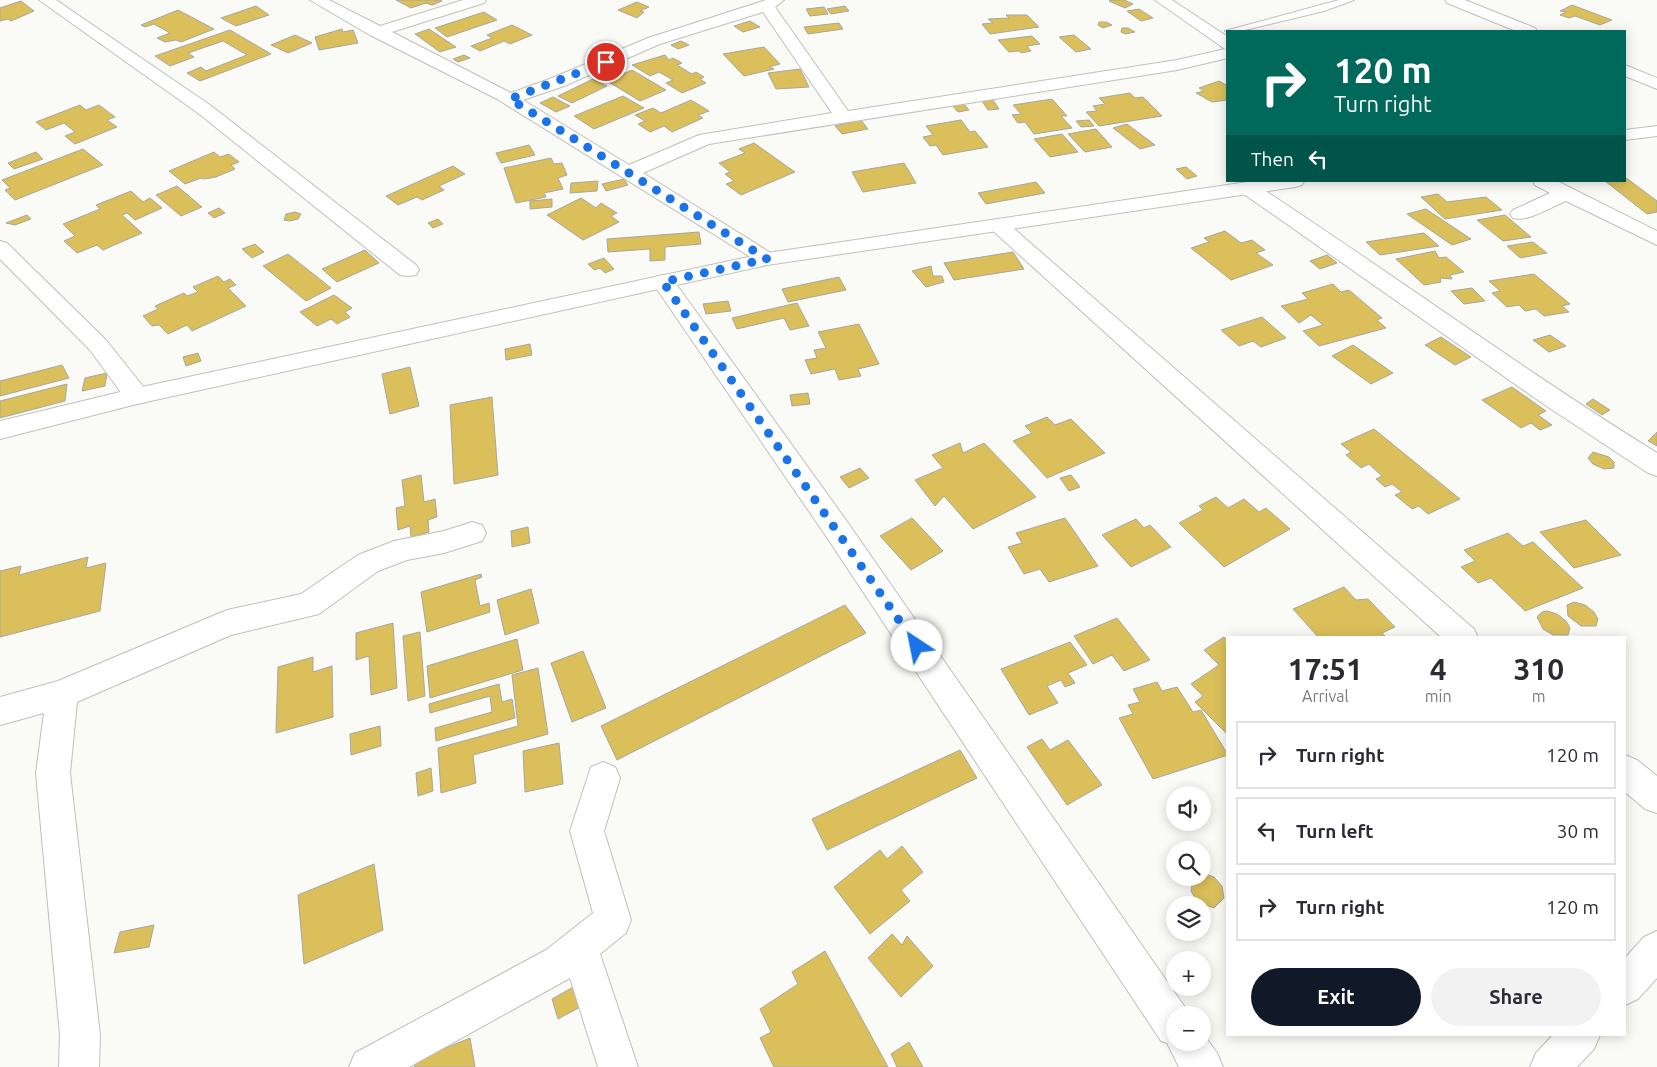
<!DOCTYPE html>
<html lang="en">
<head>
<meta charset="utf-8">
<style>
	body { margin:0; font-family:Ubuntu,sans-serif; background:#f2f2f3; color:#2b2b33; height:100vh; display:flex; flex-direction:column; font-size:19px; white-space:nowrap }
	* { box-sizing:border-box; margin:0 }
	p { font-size:16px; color:#7c7c81 }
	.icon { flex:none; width:28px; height:28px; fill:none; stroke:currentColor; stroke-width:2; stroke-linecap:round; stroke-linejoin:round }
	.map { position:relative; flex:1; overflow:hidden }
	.panel { position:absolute; left:1226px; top:636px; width:400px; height:400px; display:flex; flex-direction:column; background:#fff; border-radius:0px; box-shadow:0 2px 12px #0003 }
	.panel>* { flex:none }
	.top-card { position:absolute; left:1226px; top:30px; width:400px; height:152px; border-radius:0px; box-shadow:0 2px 12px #0003; background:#00695c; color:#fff; overflow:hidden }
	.fabs { position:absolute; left:1166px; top:786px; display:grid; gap:10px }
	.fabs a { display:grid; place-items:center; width:45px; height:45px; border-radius:50%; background:#fff; box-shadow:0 2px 12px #0003; font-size:25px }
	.pin { position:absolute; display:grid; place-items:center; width:42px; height:42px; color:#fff; margin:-21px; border:2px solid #fff; border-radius:50%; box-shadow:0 1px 5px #0007 }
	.me { position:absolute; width:55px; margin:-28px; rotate:326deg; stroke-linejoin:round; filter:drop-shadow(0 0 4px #0008) }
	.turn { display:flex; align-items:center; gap:18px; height:105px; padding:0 25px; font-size:22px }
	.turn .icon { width:65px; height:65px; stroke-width:2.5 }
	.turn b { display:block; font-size:35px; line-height:42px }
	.then { display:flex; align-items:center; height:48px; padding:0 25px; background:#0003; gap:10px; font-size:19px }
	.eta { display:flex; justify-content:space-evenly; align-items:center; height:85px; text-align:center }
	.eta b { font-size:30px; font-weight:700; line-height:35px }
	.button { display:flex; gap:10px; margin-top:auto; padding:10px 25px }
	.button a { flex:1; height:58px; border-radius:30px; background:#111827; color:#fff; font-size:20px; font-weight:700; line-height:58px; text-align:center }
	.button a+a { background:#f2f2f3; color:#2b2b33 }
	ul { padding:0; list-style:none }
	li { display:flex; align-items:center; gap:15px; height:68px; margin:0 10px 8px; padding:0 15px; border:2px solid #e1e1e2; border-radius:0px }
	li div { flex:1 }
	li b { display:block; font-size:19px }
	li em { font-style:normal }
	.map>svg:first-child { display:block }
	.building { fill:#dabf5b; stroke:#a7a6a2 }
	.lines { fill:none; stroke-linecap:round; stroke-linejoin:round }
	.service-casing { stroke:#bfc0bb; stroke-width:2 }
	.minor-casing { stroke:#bfc0bb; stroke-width:2 }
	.tertiary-casing { stroke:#bfc0bb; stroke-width:2 }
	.service { fill:#fff; fill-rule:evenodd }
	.minor { fill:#fff; fill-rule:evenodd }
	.tertiary { fill:#fff; fill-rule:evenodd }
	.route { stroke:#1a73e8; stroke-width:9; stroke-dasharray:0 16.2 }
</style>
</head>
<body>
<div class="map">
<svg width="1657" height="1067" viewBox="0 0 1657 1067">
	<rect width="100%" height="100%" fill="#fafbf6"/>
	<path class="building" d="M396 0H440L442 1 432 5 426 3 411 8Z
		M1113 0H1124L1133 4 1125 8 1109 1Z
		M21 1 34 11 11 21 8 19 0 21V8Z
		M637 2 649 7 640 11 644 12 637 18 618 10Z
		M1572 5 1612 20 1600 25 1575 16 1569 18 1560 15 1566 12 1560 11Z
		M256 6 269 15 236 26 221 18Z
		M845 6 849 11 831 14 827 9Z
		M824 7 828 14 810 16 806 9Z
		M1139 9 1153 18 1141 21 1127 11Z
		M178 10 214 29 181 42 176 40 165 42 157 38 170 33 154 24 145 27 141 25Z
		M484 12 497 20 447 37 435 28Z
		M1006 15H1027L1039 27 990 34 982 24 993 23 988 19 1009 18Z
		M750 21 760 27 743 32 734 26Z
		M1099 22H1106L1112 25 1103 28 1098 25Z
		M839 23 843 29 808 34 804 27Z
		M512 25 532 35 510 44 504 41 480 51 471 46 492 38 487 35Z
		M1122 28H1128L1135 32 1125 34 1121 32Z
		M342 29 343 32 353 30 358 43 319 50 315 37Z
		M429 29 456 47 440 52 415 34Z
		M230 30 271 54 200 81 187 73 201 67 206 71 247 55 223 41 188 53 194 57 170 66 155 56Z
		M295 35 312 43 288 53 271 45Z
		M1074 35 1091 49 1076 52 1059 37Z
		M1032 36 1040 44 1027 46 1031 51 1021 53 1019 51 1009 52 998 40Z
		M681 41 689 45 678 49 671 45Z
		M764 47 780 64 769 67 774 69 744 76 723 54Z
		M464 55 470 58 458 62 453 59Z
		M665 55 669 60 673 58 682 63 677 65 692 74 696 72 704 77 700 79 706 83 682 93 666 83 673 80 659 72 650 76 632 65Z
		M800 69 809 87 776 89 768 73Z
		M632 70 666 90 640 101 607 81Z
		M593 79 607 86 572 103 558 96Z
		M1219 81 1228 86V100L1212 102 1196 93 1204 91 1199 88Z
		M1130 93 1135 98 1143 97 1162 116 1099 126 1086 112 1097 111 1093 106 1105 104 1099 98Z
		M623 96 644 108 594 129 574 116Z
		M553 97 570 106 556 112 540 103Z
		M1052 99 1067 116H1061L1072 128 1034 134 1025 122 1018 123 1012 115 1021 114 1013 105Z
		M691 100 709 111 698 115 703 118 672 132 664 126 650 132 638 124 645 121 635 115 653 108 661 113Z
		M993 100 999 109 988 110 982 101Z
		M963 103 969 110 958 112 952 105Z
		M80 105 86 110 99 105 115 117 107 120 117 127 75 144 65 136 75 132 64 123 46 130 36 122Z
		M861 120 868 129 842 134 835 126Z
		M961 120 970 132 975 131 988 147 943 155 936 145 930 146 923 137 933 135 926 126Z
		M1089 120 1094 126 1081 127 1076 121Z
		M1127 124 1155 145 1140 149 1113 128Z
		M1096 129 1112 147 1085 152 1068 134Z
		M1062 134 1078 152 1050 157 1034 139Z
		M754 143 795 172 741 195 726 184 734 181 725 174 730 172 719 163 745 153 739 149Z
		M529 145 535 155 501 163 496 153Z
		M83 149 103 165 15 200 5 190 10 188 2 180Z
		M36 152 43 159 14 169 8 163Z
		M214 152 220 157 229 154 239 162 231 165 235 169 216 177 204 179 201 178 185 184 169 171Z
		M551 158 554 164 562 163 567 175 558 178 563 189 544 193 546 197 516 203 504 168Z
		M904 163 916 183 863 192 852 172Z
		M453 166 465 174 439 186 444 190 422 200 417 197 398 205 386 196Z
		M1186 167 1197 176 1187 179 1176 169Z
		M1625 177 1657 201V212L1647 214 1605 181H1625Z
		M624 179 628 185 606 191 602 184Z
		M598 181 597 191 570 193 571 183Z
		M1036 182 1045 193 986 204 978 193Z
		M177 186 202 207 181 216 156 195Z
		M131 191 143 202 150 198 162 208 135 220 127 213 122 215 142 233 103 250 97 245 77 253 64 241 75 236 63 224 100 209 96 205Z
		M1438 194 1447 202 1486 197 1502 210 1445 219 1421 197Z
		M581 198 596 208 601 203 617 213 611 216 619 222 583 240 547 215Z
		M552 199V207L530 209V201Z
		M219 208 225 213 214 218 208 213Z
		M1426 209 1471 239 1452 245 1407 214Z
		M295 212 301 214 298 219 290 221 284 220 286 214Z
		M27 215 31 219 15 225 6 223Z
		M1505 215 1531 237 1503 241 1477 220Z
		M438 219 443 224 433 228 428 223Z
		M1225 231 1241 243 1252 240 1265 250 1256 253 1273 265 1231 280 1191 248 1209 242 1204 238Z
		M699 232 701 244 665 247V260L650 261V249L608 252 607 239Z
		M1424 233 1439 246 1380 255 1366 242Z
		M1533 242 1547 253 1520 258 1507 246Z
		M255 244 264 252 252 258 242 249Z
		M365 250 379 263 337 282 322 269Z
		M1435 251 1439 258 1446 257 1464 272 1450 275 1452 279 1440 278 1441 282 1424 285 1396 259Z
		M1013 252 1024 269 954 280 944 263Z
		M288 254 331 288 306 301 263 266Z
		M1327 255 1337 263 1320 269 1310 261Z
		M604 258 614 269 605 273 600 268 594 270 588 264Z
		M931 266 933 276H942L944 282 926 287 912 271Z
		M1534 274 1570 304 1562 306 1569 312 1544 316 1536 309 1525 311 1519 305 1507 307 1492 293 1500 291 1489 281Z
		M218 276 224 282 230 279 236 285 228 288 246 306 192 331 187 325 168 334 159 325 152 326 143 316 158 309 155 306 184 293 187 296 198 292 193 287Z
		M839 277 846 290 788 302 782 289Z
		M1333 284 1341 292 1349 290 1382 318 1377 320 1386 328 1319 346 1303 331 1323 325 1311 315 1299 323 1281 306 1308 299 1302 293Z
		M1472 288 1485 301 1464 304 1451 291Z
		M334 295 352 308 345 312 350 317 337 324 331 319 317 326 300 312Z
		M728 301 731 311 706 314 703 304Z
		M797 303 809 326 790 330 784 318 737 329 732 318Z
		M1262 317 1286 338 1261 347 1253 341 1239 346 1221 330Z
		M859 324 879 364 858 369 861 376 839 380 835 369 811 374 805 360 817 358 814 350 826 348 818 332Z
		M1550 335 1566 346 1549 352 1533 340Z
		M1441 337 1471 357 1455 365 1425 345Z
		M530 344 532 355 506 360 505 349Z
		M1353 345 1393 373 1371 384 1332 356Z
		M198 353 201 361 186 366 183 357Z
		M62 365 69 378 0 396V381Z
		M410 367 419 406 390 414 382 374Z
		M107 373 105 386 82 391 85 378Z
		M67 384 65 401 0 418V401Z
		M1512 387 1546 411 1538 415 1552 425 1540 430 1531 423 1521 428 1482 400Z
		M808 393 810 404 792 406 790 395Z
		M492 397 498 475 454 484 450 405Z
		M1593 399 1610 410 1602 415 1586 404Z
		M1047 417 1055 425 1071 419 1105 453 1047 478 1013 441 1032 433 1025 426Z
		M1374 429 1460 499 1428 514 1419 506 1412 509 1395 495 1402 492 1392 484 1385 487 1376 479 1382 476 1369 464 1361 468 1346 455 1351 452 1341 444Z
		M1657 432V446L1648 441Z
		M960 443 963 453 984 443 1036 497 973 529 944 496 935 506 915 480 943 468 932 455Z
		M1593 452 1609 457 1614 462V468L1604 469 1593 464 1588 458Z
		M860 468 869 478 849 488 840 477Z
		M421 475 424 502 435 499 437 517 428 520 429 532 411 537 410 526 398 530 396 508 405 506 402 480Z
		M1071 475 1080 487 1069 491 1060 478Z
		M1216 497 1228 508 1244 499 1259 512 1266 508 1290 529 1224 567 1179 523 1203 510 1199 506Z
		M912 518 943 551 911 570 880 536Z
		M1065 518 1098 566 1049 582 1040 569 1024 574 1008 547 1022 543 1016 533Z
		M1136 519 1144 528 1150 525 1171 547 1131 567 1102 535Z
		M1586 520 1621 555 1574 568 1540 532Z
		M528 527 530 543 512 547 511 531Z
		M1508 533 1523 546 1533 542 1583 588 1525 611 1491 578 1478 583 1461 567 1475 561 1464 550Z
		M88 557 86 568 106 563 100 611 0 637V571L21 566 19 575Z
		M481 574 482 577 475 580 480 606 489 603 490 612 427 632 421 592Z
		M1344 587 1356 600 1368 599 1395 627 1382 633 1387 638H1319L1293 609Z
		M531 589 539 623 505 635 497 600Z
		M1574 602 1585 605 1594 612 1598 619 1596 626H1581L1568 616 1567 605Z
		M845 605 866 633 617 760 601 726Z
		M1547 611 1557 614 1566 621 1570 628 1568 635H1553L1543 629 1537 617 1542 612Z
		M1117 618 1150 660 1124 671 1112 655 1093 664 1074 636Z
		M393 623 397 688 371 695 369 656 356 660V633Z
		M420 632 425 696 408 701 403 636Z
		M1224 637 1228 641V735L1195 702 1203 696 1191 684 1219 665 1204 650Z
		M517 639 523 670 430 698 427 666Z
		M1070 642 1087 665 1068 673 1075 683 1065 687 1061 680 1047 686 1058 703 1029 715 1001 669Z
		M583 651 606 708 572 722 551 663Z
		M313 657V672L332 666 333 717 276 733 278 667Z
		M538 668 548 734 473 755 476 783 441 793 438 748 518 726 512 675Z
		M1157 682 1162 691 1177 687 1193 712 1201 710 1228 755 1153 779 1119 718 1133 714 1128 705 1140 702 1133 689Z
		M499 684 502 702 512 699 515 718 436 741 435 728 492 712 490 696 430 713 429 704Z
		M380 726 381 746 351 755 350 734Z
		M1042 739 1050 750 1068 740 1102 785 1067 805 1027 747Z
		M559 743 563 784 525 792 523 751Z
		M960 750 977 778 827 850 812 819Z
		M431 768 433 791 418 796 416 773Z
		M902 846 923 872 901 890 910 901 870 934 834 887 880 850 887 859Z
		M374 864 383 930 304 964 298 895Z
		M1203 873 1214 877 1222 886 1224 898 1214 908 1197 902 1191 891 1193 878H1202Z
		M154 925 149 947 114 953 120 932Z
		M892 934 902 945 907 936 933 966 901 997 868 958Z
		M825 951 888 1067H774L760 1038 771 1032 760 1009 798 984 792 972Z
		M575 986 582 1006 558 1019 552 999Z
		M470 1038 475 1067H415L414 1061Z
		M909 1042 923 1067H897L891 1054Z"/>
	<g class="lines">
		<g class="service-casing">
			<path id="service" d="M1339 0H1354L1324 11 1241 31H1228V33L1225 31Z"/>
		</g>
		<g class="minor-casing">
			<path id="minor" d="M39 0H56L210 105 416 265 419 270 416 275 408 276 400 275 198 113Z
				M310 0H329L380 26 463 0H486L484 3 392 32 511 93 552 78 648 38 766 0H784L775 7 848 111 1177 60 1225 49 1155 0H1172L1228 37V58L1177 70 709 144 643 173 774 255 778 259 774 263 767 265 760 263 497 99 370 35ZM763 12 832 113 699 135 629 165 523 100 564 86 660 44Z
				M1445 0H1465L1535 28 1537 31H1516L1447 3Z
				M1625 65 1657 78V89L1625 76Z
				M1533 181H1557L1657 231V245L1566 201C1550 207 1530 222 1513 218L1510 214 1513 210 1550 193 1535 185Z
				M1248 182 1255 184C1390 272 1520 368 1657 453V476L1648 473 1545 405 1241 192 1238 188 1241 184Z
				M998 219 1005 221 1474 629 1478 638H1442L991 229 988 225 991 221Z
				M0 241 7 243 106 340 146 390 149 396 146 402 137 404 128 402 90 350 0 259Z
				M663 275 671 277 848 523 1189 1013 1190 1015H1175V1042H1202V1032L1217 1053 1223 1067H1179L1167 1043 1161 1041 828 539 652 282 655 277Z
				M472 522 482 525 486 533 482 541 444 553 407 560 378 571 319 614 231 635 77 702 70 773 100 1035 99 1067H59L60 1035 36 773 44 713 0 725V697L58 681 227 610 301 594 358 555 394 541 444 531Z
				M1625 755 1637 760 1657 776V813L1645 809 1625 792Z
				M603 762 615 767 620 778 604 831 631 920 626 933 600 954 638 1067H598L570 978 409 1067H349L355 1053 546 950 593 913 570 831 591 767Z
				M1657 931V978L1638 999 1625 1005V958L1644 937Z
				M1553 1035H1600L1594 1049 1577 1067H1530L1536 1053Z"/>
		</g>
		<g class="tertiary-casing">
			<path id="tertiary" d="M1657 126V136L1625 140V130Z
				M1254 181H1304L1302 185 1295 187 767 265 137 404 0 439V421L137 388 767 253Z"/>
		</g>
		<use href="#service" class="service"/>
		<use href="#minor" class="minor"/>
		<use href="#tertiary" class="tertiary"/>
	</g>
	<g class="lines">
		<path class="route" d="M606 62 510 99 767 259 663 282 917 646"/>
	</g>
</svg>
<div class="fabs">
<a><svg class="icon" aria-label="sound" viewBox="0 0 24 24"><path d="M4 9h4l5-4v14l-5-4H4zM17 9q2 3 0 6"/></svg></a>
<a><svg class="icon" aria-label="search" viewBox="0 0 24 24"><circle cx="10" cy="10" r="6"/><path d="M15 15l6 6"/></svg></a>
<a><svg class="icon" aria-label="layers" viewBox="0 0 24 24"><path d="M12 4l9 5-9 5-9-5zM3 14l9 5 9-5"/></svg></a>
<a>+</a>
<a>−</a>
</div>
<div class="pin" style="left:606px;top:62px;background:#d93025"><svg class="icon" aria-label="arrive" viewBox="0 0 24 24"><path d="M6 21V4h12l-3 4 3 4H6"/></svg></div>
<svg class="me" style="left:917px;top:646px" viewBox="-20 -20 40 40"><circle r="19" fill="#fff"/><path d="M0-13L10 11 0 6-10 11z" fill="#1a73e8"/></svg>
<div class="top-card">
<div class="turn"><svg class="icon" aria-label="right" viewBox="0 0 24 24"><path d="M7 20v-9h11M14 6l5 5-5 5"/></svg><div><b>120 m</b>Turn right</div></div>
<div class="then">Then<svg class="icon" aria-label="left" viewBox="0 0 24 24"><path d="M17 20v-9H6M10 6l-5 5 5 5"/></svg></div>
</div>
<section class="panel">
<div class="eta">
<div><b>17:51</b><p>Arrival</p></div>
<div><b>4</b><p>min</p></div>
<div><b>310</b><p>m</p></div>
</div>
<ul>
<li><svg class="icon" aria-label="right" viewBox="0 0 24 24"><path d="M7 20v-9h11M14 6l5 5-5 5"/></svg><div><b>Turn right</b></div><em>120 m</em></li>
<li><svg class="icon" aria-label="left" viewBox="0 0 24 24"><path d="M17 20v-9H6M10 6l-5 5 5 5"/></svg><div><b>Turn left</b></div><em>30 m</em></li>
<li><svg class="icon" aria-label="right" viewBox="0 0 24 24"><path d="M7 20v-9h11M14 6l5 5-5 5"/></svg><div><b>Turn right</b></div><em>120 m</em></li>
</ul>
<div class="button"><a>Exit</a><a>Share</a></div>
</section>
</div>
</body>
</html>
